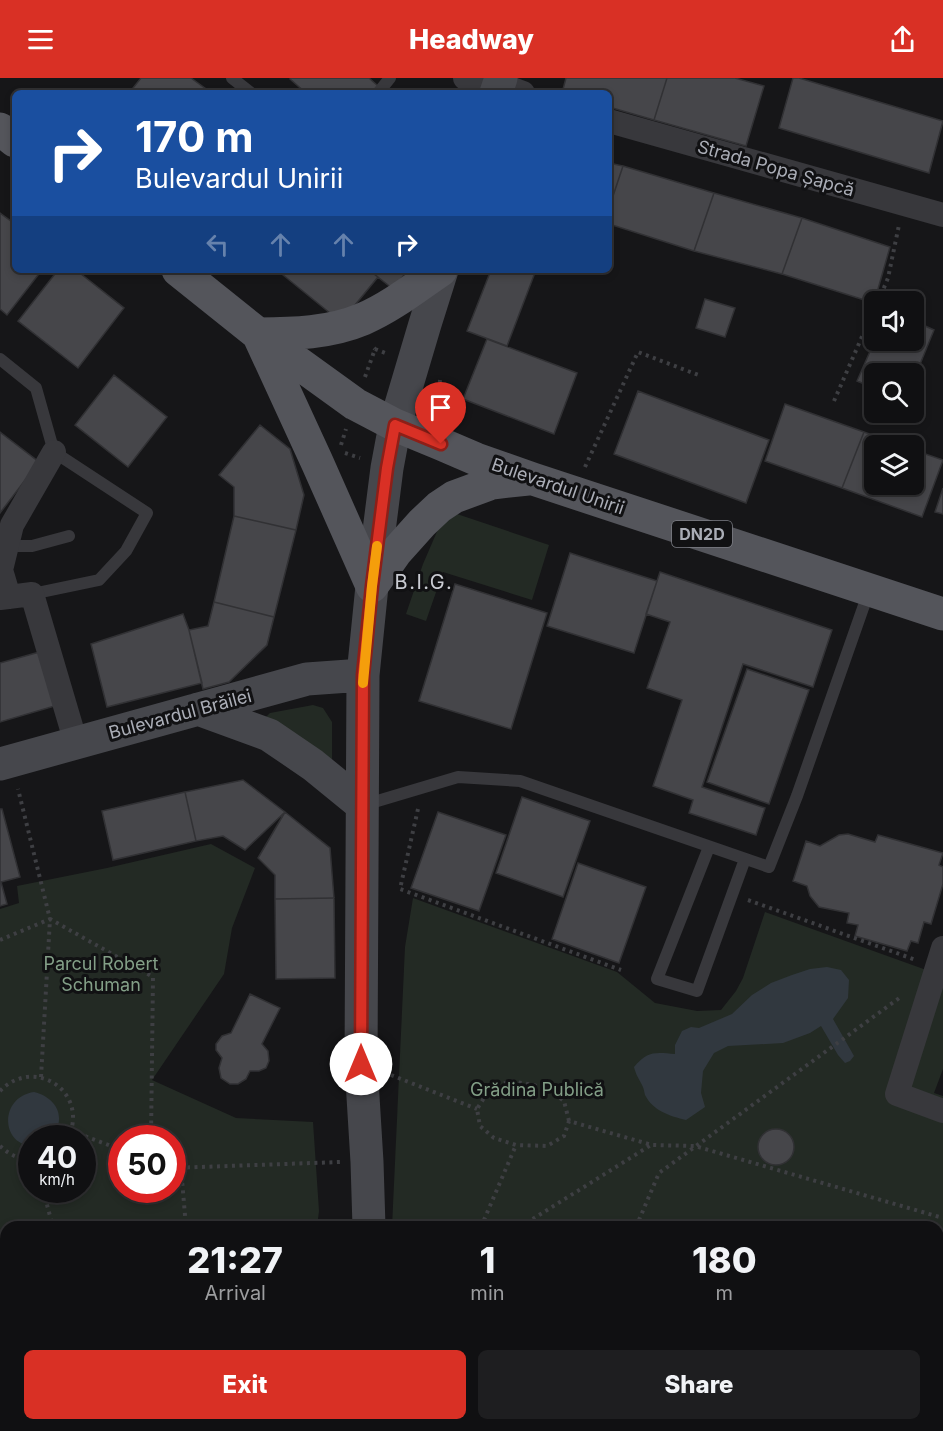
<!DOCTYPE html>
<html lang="en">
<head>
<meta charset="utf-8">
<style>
	body { margin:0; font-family:Inter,sans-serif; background:#1e1e20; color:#f1f3f6; height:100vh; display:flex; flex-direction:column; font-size:22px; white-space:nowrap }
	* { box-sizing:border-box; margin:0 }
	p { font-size:20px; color:#9c9d9f }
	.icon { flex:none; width:33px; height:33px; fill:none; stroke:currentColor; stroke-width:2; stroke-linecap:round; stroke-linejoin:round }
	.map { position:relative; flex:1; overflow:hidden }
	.side { position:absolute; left:0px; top:1143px; width:944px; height:210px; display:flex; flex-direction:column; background:#101012; border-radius:18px 18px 0 0; box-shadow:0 3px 9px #0003,0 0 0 2px #303032 }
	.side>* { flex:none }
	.guide { position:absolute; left:12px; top:12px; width:600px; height:183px; border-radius:9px; box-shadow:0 3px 9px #0003,0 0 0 2px #303032; background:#1a4fa0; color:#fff; overflow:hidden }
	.tools { position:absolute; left:864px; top:213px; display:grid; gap:12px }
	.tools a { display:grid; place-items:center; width:60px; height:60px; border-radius:9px; background:#101012; box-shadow:0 3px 9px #0003,0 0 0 2px #303032; font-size:30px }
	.speed { position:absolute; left:18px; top:1047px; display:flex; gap:12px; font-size:30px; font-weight:700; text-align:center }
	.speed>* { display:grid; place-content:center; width:78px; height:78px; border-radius:50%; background:#101012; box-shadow:0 3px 9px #0003,0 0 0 2px #303032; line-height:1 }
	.speed small { font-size:15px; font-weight:400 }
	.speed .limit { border:9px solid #d22; background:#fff; color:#111 }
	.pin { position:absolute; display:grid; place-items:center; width:51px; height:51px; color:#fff; margin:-62px -26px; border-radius:50% 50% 50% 0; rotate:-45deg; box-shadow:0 0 6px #0007 }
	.pin .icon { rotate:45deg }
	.me { position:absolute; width:66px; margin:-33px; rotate:0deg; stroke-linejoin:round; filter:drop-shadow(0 0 4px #0008) }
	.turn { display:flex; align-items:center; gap:21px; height:126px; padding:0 24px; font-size:27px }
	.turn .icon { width:78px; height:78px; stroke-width:2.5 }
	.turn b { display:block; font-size:42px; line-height:51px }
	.lanes { display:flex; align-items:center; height:57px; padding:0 24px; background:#0003; justify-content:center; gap:30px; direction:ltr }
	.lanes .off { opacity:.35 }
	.eta { display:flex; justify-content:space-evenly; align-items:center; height:102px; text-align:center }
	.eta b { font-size:36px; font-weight:800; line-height:42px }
	.button { display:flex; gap:12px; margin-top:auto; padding:12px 24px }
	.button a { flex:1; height:69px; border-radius:9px; background:#d93025; color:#fff; font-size:24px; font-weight:800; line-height:69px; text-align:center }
	.button a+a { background:#1e1e20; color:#f1f3f6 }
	header { display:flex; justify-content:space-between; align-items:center; height:78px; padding:0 24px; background:#d93025; color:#fff; font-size:27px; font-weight:800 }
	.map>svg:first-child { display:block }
	.green { fill:#232a24; fill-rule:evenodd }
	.water { fill:#31383f }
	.building { fill:#46464a; stroke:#313134; stroke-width:1.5 }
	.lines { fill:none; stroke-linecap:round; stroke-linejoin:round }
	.path { stroke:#3e3f43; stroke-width:4; stroke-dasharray:3 4.5; stroke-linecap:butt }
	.lane { stroke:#38383c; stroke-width:12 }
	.street { stroke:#38383c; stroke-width:24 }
	.secondary { stroke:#46474c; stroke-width:33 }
	.primary { stroke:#54555b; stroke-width:33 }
	.route-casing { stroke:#8d1f18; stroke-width:15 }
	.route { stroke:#d93025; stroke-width:10 }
	.slow { stroke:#f59e0b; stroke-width:10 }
	.labels { text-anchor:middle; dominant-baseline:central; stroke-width:6; stroke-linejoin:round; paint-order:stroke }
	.shield { fill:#111113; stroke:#7c7e85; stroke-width:1.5 }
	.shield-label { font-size:16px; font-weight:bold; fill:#aaadb6 }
	.street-label { font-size:18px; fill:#aaadb6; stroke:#111113 }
	.park-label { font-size:18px; fill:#839f87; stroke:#111113 }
	.neighbourhood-label { font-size:20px; letter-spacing:1.5px; fill:#caccd3; stroke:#111113 }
</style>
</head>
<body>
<header><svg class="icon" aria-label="menu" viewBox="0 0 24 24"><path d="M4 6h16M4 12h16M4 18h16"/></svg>Headway<svg class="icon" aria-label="share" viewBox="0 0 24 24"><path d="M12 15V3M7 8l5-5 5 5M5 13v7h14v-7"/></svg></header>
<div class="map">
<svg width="943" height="1353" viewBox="0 0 943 1353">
	<rect width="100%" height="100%" fill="#161618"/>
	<path class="green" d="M457 436 549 467 532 522 443 494 426 543 406 536 423 486 439 449Z
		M313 627 323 630 332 644V683L266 639 270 635Z
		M211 766 255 790 232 850 224 896 152 1002 236 1040 313 1044 319 1133 317 1149H6V1198L0 1191V831L19 825 17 808 107 790ZM32 1060H82V1112H32ZM122 1060H172V1112H122Z
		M413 820 617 894 655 925 697 933 721 932 736 913 743 900 765 834 943 898V991L934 1015 943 1018V1237L938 1236V1149H392L405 869Z
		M79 1347H193L191 1353H84Z
		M537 1347H695L692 1353H548Z"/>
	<path class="water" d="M827 889 841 892 849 902 848 920 833 941 854 978 850 983 845 985 838 977 821 948 810 955 783 965 728 968 714 975 703 993 701 1015 705 1029 686 1042C670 1038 653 1033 645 1017 644 1014 644 1010 642 1007 639 1001 636 997 634 989 647 973 655 974 675 976V967L682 953 691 949 699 950 732 936 752 917 771 905 792 897 810 891Z
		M34 1014C58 1020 67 1041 51 1060H32L31 1068C0 1065 0 1019 34 1014Z"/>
	<path class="building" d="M141 0H191L206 11 203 15H129Z
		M291 0H369L378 8 372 15H306L290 1Z
		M566 0H667L654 42 609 29V15H562Z
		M667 0H735L764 8 746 68 654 42Z
		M793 0H799L943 43 929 95 779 50Z
		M609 85 623 88 609 130Z
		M623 88 714 115 694 173 609 146V130Z
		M714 115 802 140 782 196 694 173Z
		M0 135 15 146V192H42L7 237 0 231Z
		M802 140 890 169 874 225 782 196Z
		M58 192H76L124 230 78 290 18 243Z
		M287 192H369L378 199 341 244 283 197Z
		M369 192H408L393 211Z
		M491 192H536L507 268 467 253Z
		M705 221 735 230 725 259 696 250Z
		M914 243 934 252 914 301V296H874V310L857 303 875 262H914Z
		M487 261 577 295 554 356 463 321Z
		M114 297 167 339 128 389 75 347Z
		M638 313 769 362 746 425 614 376Z
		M785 326 864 354 842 410 765 383Z
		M260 347 290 371 304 417 296 452 234 438V409L219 397Z
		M0 354 39 384 0 435Z
		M864 354 902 368H874V406H914V372L943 382 922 439 842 410Z
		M943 410V436L935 434Z
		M234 438 296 452 274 539 214 524Z
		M570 475 657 503 634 575 547 548Z
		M660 494 832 552 813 609 743 586 702 709 765 730 756 757 689 735 693 722 653 708 682 622 647 610 670 544 646 536Z
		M455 506 547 535 511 651 419 623Z
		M214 524 274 539 267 567 229 604 203 611 189 552 208 548Z
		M183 536 189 552 202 605 107 629 91 566Z
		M43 573 58 627 0 644V585Z
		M747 591 809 612 769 726 707 704Z
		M243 702 285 734 245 772 223 758 196 763 185 714Z
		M185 714 196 763 113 782 102 733Z
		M522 719 590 743 563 819 496 795Z
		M0 731H2L20 799 1 804 7 826 0 828Z
		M285 734 330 770 334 820 275 821V797L258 780Z
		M438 734 506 757 479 833 411 810Z
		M848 756 875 764 878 757 943 775 939 787 943 789V806L931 846 924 844 918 865 911 863 907 873 855 858 858 847 847 845 849 835 819 829 810 818 807 808 793 803 806 763 820 768 839 757Z
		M578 785 646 809 619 885 552 861Z
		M334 820 335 900 276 901 275 821Z
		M250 916 280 930 262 966 268 973 269 983 266 990 259 993H250L246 1001 238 1006H230L221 1000 219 990 222 980 216 972V966L222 958 231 955Z
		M758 1069a18 18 0 1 1 36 0a18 18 0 1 1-36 0Z
		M0 1216 6 1223V1256L0 1261Z
		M6 1256V1298L0 1291V1261Z
		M938 1269 943 1271V1286L938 1301Z
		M195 1347H275L285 1353H191Z
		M711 1347H921L919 1353H709Z"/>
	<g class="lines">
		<path class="path" d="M878 224 888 200 899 147
			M375 271 388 276
			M365 299 375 271 374 270
			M440 302C439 314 447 320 457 327L451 340
			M834 323 874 231
			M341 367 346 351
			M345 375 360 380
			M585 389 638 274 701 298
			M418 731 400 811 621 892
			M748 822 916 882
			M0 862 50 841 18 711
			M391 997 477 1031
			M41 999 50 841 153 899 151 1060
			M0 1013C35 977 90 1015 68 1060
			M569 1043 564 1023 552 1014 534 1007 510 1003 489 1012 477 1031 480 1048 494 1060 516 1067 547 1068 564 1058 569 1043 652 1067 695 1068 943 1140
			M71 1053 122 1072
			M0 1068C10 1077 18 1081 32 1082
			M172 1090 340 1084
			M181 1090 186 1149
			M43 1112 53 1149
			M481 1149 516 1067
			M520 1149 651 1067
			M636 1149 659 1095 902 918"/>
		<path class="lane" d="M232 0 251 15
			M378 15 390 0
			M0 281 36 310 54 374 147 435 126 473 99 502 32 516
			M7 468H32L69 458
			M364 727 458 699 520 703 769 789 797 718 869 513
			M709 769 657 901 697 913 745 781"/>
		<path class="street" d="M465 0 499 6 523 15
			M609 43 943 137
			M9 519 1 492 12 447 54 374
			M0 520 32 516 76 665
			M943 870 897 1016 943 1033
			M0 1348 4 1353"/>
		<path class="secondary" d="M496 15 501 0
			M198 631 269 657 313 687 362 727
			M0 686 307 601 363 597
			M369 1149 367 1084 361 986 363 597 372 508 387 390 395 347 425 246 442 192
			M512 1347 524 1353
			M351 1353 353 1347"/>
		<path class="primary" d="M0 51 15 63
			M178 192 258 256 355 326 395 347 441 366 476 381 533 401 943 536
			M258 256C293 256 330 255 363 241 391 229 416 209 441 192
			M259 258 317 384 372 508
			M372 508 396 474 422 445 439 429 454 419 492 405 528 401"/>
	</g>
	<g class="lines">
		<g class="route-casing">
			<path id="route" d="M361 986 363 597 372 508 387 390 395 347 441 366"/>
		</g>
		<use href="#route" class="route"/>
		<path class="slow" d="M363 605 372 508 377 468"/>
	</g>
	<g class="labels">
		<rect class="shield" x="672" y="443" width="60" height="26" rx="4.5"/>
		<g class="shield-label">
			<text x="702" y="456">DN2D</text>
		</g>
		<g class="street-label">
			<text transform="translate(776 90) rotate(16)">Strada Popa Șapcă</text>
			<text transform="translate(558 408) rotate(19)">Bulevardul Unirii</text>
			<text transform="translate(180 636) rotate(-15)">Bulevardul Brăilei</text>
		</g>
		<g class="park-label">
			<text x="101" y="885">Parcul Robert<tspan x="101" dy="21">Schuman</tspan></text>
			<text x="537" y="1011">Grădina Publică</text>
		</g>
		<g class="neighbourhood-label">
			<text x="424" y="504">B.I.G.</text>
		</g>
	</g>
</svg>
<div class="tools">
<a><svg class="icon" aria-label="sound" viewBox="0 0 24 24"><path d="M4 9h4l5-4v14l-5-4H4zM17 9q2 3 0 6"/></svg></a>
<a><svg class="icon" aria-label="search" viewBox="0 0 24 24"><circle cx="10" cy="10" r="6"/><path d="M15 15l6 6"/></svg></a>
<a><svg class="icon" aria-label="layers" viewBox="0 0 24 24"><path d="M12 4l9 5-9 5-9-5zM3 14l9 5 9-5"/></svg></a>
</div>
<div class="speed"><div>40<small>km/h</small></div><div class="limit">50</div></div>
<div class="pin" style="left:441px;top:366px;background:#d93025"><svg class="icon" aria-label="arrive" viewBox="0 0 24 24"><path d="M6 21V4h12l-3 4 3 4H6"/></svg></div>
<svg class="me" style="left:361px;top:986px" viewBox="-20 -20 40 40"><circle r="19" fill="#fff"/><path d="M0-13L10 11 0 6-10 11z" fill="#d93025"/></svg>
<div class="guide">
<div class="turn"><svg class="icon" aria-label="right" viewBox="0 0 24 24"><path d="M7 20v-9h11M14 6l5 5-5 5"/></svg><div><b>170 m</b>Bulevardul Unirii</div></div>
<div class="lanes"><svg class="icon off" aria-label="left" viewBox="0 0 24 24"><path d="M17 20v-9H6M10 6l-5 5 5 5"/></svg><svg class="icon off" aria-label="ahead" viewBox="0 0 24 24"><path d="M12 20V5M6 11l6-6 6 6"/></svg><svg class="icon off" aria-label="ahead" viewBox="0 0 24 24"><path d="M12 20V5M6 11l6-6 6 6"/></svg><svg class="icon" aria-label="right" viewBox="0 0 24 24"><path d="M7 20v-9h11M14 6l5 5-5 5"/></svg></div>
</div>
<section class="side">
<div class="eta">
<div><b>21:27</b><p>Arrival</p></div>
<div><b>1</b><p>min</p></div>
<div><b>180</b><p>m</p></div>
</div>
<div class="button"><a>Exit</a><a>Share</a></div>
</section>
</div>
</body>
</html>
